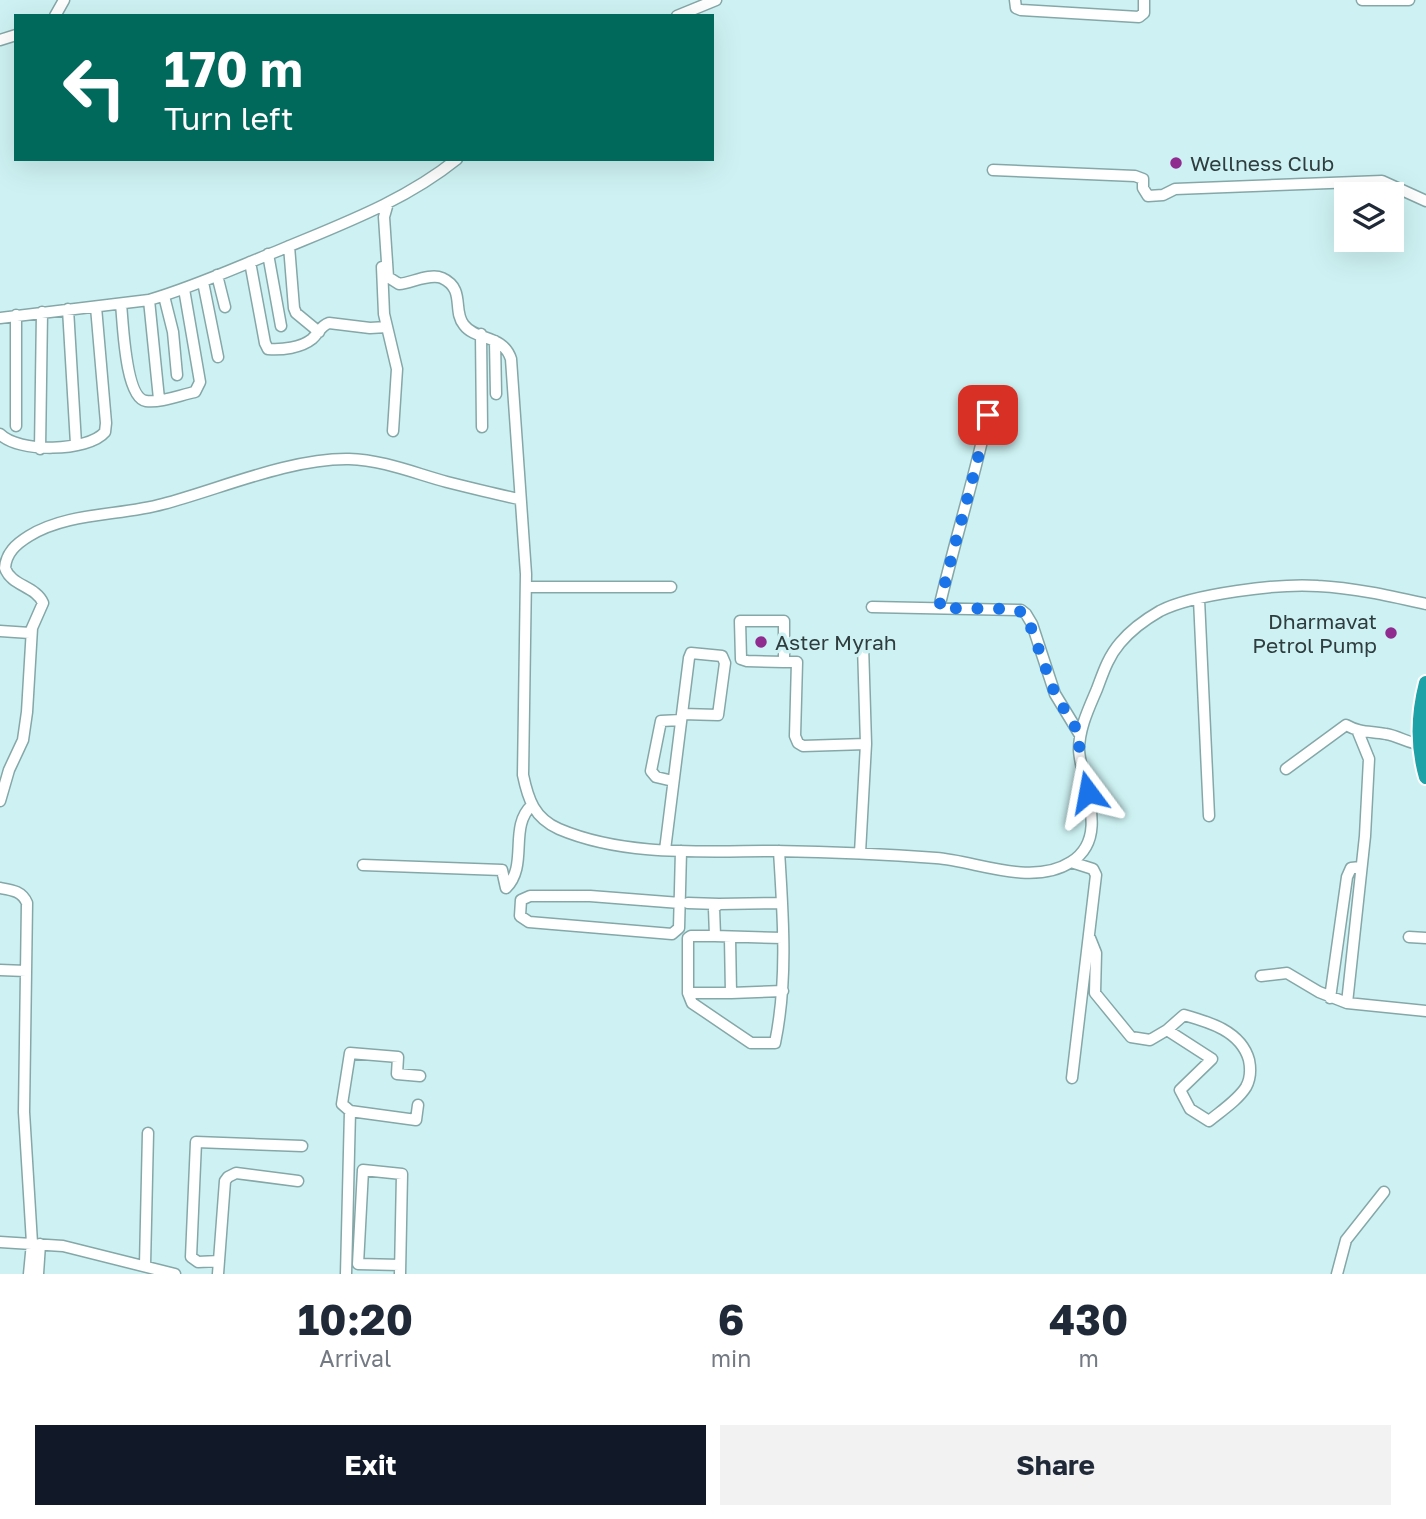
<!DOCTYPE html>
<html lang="en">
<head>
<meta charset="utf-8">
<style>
	body { margin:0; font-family:"Golos Text",sans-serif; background:#f2f2f3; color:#1f2937; height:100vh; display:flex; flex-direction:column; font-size:26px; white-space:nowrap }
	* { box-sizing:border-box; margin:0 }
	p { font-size:23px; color:#747a83 }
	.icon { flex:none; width:38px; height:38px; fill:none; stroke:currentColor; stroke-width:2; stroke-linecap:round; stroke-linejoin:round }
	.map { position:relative; height:1274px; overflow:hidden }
	.side { display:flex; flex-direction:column; background:#fff; flex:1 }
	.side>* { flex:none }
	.hud { position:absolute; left:14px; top:14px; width:700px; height:147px; border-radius:0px; box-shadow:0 7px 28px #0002; background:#00695c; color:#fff; overflow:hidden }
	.buttons { position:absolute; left:1334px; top:182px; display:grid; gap:14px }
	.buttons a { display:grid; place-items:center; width:70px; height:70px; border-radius:0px; background:#fff; box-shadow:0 7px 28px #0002; font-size:35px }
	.pin { position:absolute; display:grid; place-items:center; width:60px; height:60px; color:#fff; margin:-30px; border-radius:14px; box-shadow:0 4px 10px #0006 }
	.me { position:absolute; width:77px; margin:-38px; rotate:347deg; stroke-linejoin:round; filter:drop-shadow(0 0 5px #0008) }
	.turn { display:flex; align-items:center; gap:24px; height:147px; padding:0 35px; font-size:32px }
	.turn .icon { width:91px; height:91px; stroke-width:2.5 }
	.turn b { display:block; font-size:49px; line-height:60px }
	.eta { display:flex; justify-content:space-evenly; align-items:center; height:119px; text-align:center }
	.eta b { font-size:42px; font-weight:700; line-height:49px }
	.action { display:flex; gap:14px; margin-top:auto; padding:14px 35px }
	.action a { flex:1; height:80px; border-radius:0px; background:#111827; color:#fff; font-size:28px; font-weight:700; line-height:80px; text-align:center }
	.action a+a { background:#f2f2f3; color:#1f2937 }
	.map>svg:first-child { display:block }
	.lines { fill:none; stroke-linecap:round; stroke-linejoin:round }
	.minor-casing { stroke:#85a7a8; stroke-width:13 }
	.highway-casing { stroke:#fff; stroke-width:18 }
	.minor { stroke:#fff; stroke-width:10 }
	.highway { stroke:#1da2a7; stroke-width:14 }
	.route { stroke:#1a73e8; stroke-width:12; stroke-dasharray:0 21.6 }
	.poi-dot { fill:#902b90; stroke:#cef2f3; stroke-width:2.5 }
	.labels { text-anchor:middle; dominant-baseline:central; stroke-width:7; stroke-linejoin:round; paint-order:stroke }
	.poi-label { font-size:21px; fill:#2f3d3e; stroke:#cef2f3; text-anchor:start }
</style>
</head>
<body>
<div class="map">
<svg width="1426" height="1274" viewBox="0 0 1426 1274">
	<rect width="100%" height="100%" fill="#cef2f3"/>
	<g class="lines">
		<g class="minor-casing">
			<path id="minor" d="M1015 0 1016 8 1021 10 1139 17 1144 13V0
				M1362 0H1409
				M55 16 64 0
				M677 16 716 0
				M0 40 16 35
				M993 170 1135 176 1143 179V188L1148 196 1163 195 1175 189 1382 181 1426 201
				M388 203 384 217 388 277 399 284C411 283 430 273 442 278 466 289 452 311 464 325 476 341 503 334 511 359L526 574 523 775C528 799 534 818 559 829 625 857 704 851 775 851 829 852 882 854 936 858 977 861 1032 887 1071 862 1111 837 1081 784 1079 750 1079 728 1089 708 1097 689 1103 673 1108 657 1120 643 1130 631 1146 619 1160 611 1193 594 1281 583 1318 586 1355 588 1390 596 1426 604
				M289 246 294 308 296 313 319 332
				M268 254 281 326
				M250 262 265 343 268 349C282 350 301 348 312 339 319 333 320 326 329 323L370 328 387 327
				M382 267 384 314 397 369 393 431
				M217 275 225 307
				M203 282 218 357
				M164 296 173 332 177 375
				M149 300C194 287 237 267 280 250 342 224 405 201 457 159
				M121 304C123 322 125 398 146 401 161 403 180 395 195 392L200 382 184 289
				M68 309 76 444
				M16 315V426
				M0 318 149 300 159 399
				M481 334 482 427
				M495 341 496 394
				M0 434C18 453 88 452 105 432L106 423 96 307
				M40 449 42 312
				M526 587H671
				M1199 599 1209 816
				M872 607 1021 610 1026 614 1032 624 1055 694 1080 735
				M939 608C954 543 974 480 988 415
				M0 631 30 633 32 628
				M863 645 866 744
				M784 662 747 661 741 659 740 621H784V662H797L795 736 798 743 803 746 866 744 860 853
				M1286 769 1346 725C1360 733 1371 731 1386 734 1399 736 1411 745 1425 745
				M673 781 656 777 651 771 661 721 681 720
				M0 801 9 770 23 740 27 712 32 628 43 603C36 586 11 586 5 568 6 553 16 544 29 536 68 512 120 516 163 504 220 489 290 458 349 459 383 460 414 473 447 482 471 488 495 494 519 499
				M665 850 689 658 691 653 722 656 725 663 718 715 682 714
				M1071 862 1093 869 1096 875 1072 1078
				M363 865 502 870 506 888C529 865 508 827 532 805
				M0 888C12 890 22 891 27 903L24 1112 32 1243 29 1274
				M680 903 590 896H530L521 900 520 916 529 922 672 934 679 928 681 851
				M688 903 719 904
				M782 903 719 904 714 908 715 936 783 938
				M715 936H691L688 938V993H731L730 938
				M1409 937 1426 938
				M1090 938 1096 953 1095 993 1131 1037 1150 1040 1167 1030
				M0 970 26 971
				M1261 976 1287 973 1319 992 1347 1003 1426 1011
				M688 993 692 1003 751 1043H775C788 980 783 915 779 851
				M731 993 783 991
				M1330 998 1347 877 1351 868 1361 867
				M1347 1003 1365 836 1369 759 1358 732
				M1184 1015C1209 1022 1241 1031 1249 1060 1251 1070 1251 1078 1246 1087 1238 1100 1221 1111 1209 1121L1190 1109 1180 1090 1212 1059 1167 1030Z
				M350 1111 342 1104 350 1053 398 1057 397 1074 420 1076
				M0 1242 63 1246 175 1274
				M219 1261 198 1262 191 1257 196 1142 302 1146
				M145 1265 148 1133
				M38 1274 40 1244
				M218 1274 225 1181 228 1177 236 1173 298 1181
				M346 1274 350 1111 416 1120 418 1105
				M400 1274 402 1174 363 1170 358 1264 400 1265
				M1337 1274 1346 1240 1384 1192"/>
		</g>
		<g class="highway-casing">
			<path id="highway" d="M1426 683C1418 714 1417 746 1426 777"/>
		</g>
		<use href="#minor" class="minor"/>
		<use href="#highway" class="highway"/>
	</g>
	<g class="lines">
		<path class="route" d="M988 415C974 480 954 543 939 608L1014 609 1026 614 1055 694 1080 735 1079 751 1088 792"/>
	</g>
	<g class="poi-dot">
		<circle cx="1176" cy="163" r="7"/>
		<circle cx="1391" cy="633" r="7"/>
		<circle cx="761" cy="642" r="7"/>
	</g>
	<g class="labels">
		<g class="poi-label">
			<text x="1190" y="163">Wellness Club</text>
			<text x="1377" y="621" text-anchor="end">Dharmavat<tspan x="1377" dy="24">Petrol Pump</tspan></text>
			<text x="775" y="642">Aster Myrah</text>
		</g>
	</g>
</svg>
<div class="buttons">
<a><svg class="icon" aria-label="layers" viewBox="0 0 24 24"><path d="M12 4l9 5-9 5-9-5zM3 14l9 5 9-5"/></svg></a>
</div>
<div class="pin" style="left:988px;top:415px;background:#d93025"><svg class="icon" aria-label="arrive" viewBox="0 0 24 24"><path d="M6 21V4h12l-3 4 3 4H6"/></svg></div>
<svg class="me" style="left:1088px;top:792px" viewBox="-20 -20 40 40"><path d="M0-17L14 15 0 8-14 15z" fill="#1a73e8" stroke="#fff" stroke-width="4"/></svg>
<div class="hud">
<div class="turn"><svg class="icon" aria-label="left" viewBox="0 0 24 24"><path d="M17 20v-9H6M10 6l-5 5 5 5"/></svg><div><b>170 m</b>Turn left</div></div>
</div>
</div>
<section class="side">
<div class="eta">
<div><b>10:20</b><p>Arrival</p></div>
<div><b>6</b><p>min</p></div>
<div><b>430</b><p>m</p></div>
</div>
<div class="action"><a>Exit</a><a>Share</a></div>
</section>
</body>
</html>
